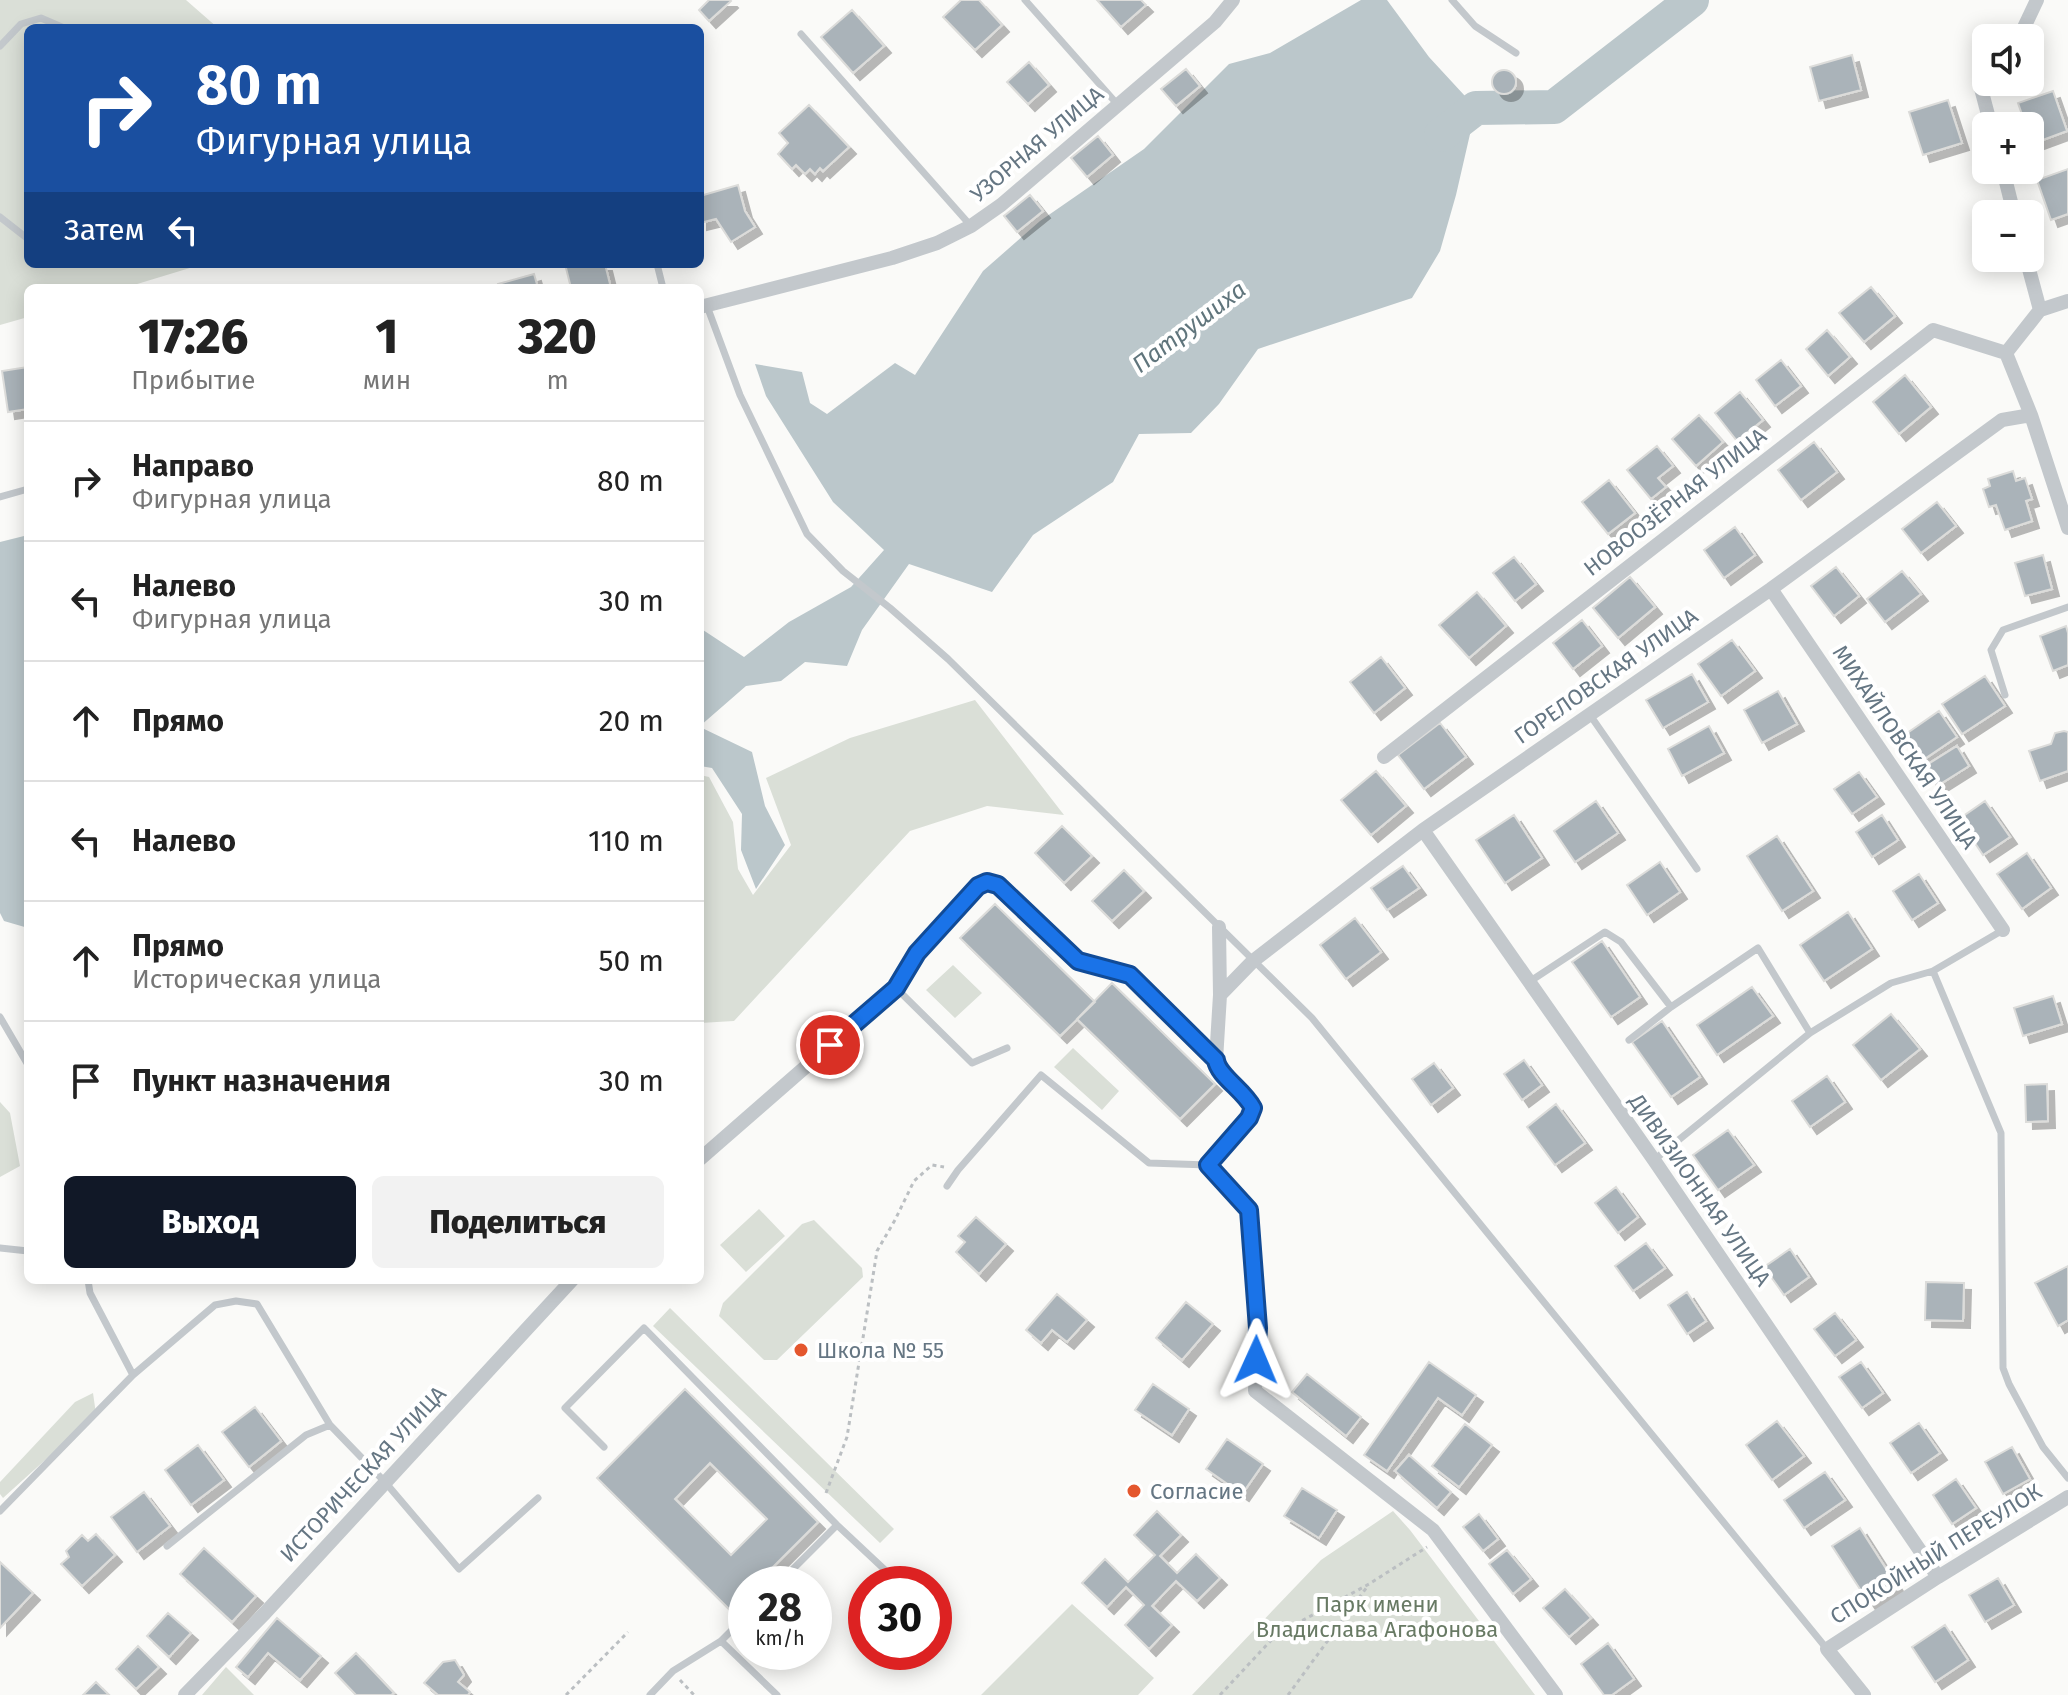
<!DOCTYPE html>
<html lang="ru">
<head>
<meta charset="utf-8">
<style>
	body { margin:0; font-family:"Fira Sans",sans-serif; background:#f2f2f2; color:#222; height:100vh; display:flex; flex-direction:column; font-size:30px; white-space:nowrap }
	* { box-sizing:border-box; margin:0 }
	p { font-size:26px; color:#767676 }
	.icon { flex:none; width:44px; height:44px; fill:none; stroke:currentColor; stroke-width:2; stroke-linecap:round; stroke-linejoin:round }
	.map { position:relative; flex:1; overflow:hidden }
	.drawer { position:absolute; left:24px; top:284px; width:680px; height:1000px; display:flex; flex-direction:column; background:#fff; border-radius:12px; box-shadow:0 4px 20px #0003 }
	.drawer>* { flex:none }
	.guide { position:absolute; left:24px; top:24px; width:680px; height:244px; border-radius:12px; box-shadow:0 4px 20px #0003; background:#1a4fa0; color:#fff; overflow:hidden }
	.tools { position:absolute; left:1972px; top:24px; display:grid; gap:16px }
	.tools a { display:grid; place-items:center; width:72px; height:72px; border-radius:12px; background:#fff; box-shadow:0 4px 20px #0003; font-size:40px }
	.speed { position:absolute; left:728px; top:1566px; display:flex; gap:16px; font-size:40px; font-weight:700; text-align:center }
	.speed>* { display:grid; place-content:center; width:104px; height:104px; border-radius:50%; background:#fff; box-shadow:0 4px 20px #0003; line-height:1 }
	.speed small { font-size:20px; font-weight:400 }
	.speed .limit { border:12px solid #d22; background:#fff; color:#111 }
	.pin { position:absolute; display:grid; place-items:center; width:68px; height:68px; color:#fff; margin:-34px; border:4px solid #fff; border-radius:50%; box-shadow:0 2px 8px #0007 }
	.me { position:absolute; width:88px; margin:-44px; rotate:1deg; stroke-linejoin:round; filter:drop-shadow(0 0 6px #0008) }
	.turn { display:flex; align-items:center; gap:28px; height:168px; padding:0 40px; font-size:36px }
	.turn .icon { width:104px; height:104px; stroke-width:2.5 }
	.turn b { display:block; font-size:56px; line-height:68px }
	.then { display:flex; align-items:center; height:76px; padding:0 40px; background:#0003; gap:16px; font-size:30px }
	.eta { display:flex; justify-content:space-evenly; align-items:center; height:136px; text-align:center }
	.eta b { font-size:48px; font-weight:800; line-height:56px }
	.cta { display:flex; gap:16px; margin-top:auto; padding:16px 40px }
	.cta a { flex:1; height:92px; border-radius:12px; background:#111827; color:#fff; font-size:32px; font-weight:800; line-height:92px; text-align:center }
	.cta a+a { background:#f2f2f2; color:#222 }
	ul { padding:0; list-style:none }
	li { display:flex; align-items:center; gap:24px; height:120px; padding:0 40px; border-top:2px solid #e0e0e0 }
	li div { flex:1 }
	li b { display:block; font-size:30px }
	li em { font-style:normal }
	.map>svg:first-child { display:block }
	.green { fill:#dadfd7 }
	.water { fill:#bbc7cb }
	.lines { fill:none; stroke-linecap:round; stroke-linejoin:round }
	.river { stroke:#bbc7cb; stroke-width:34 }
	.building { fill:#aab3b9; stroke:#dcdcda; stroke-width:2; fill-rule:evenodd; filter:url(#shadow) }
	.path { stroke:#bbbfc2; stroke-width:3; stroke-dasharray:4 4; stroke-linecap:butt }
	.lane { stroke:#c3c8cc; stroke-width:7 }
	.street { stroke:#c3c8cc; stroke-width:14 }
	.route-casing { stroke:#114b97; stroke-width:20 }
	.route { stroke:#1a73e8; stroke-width:14 }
	.poi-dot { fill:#e4572e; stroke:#fff; stroke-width:3 }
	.labels { text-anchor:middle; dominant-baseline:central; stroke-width:8; stroke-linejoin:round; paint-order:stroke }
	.street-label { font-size:22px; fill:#657683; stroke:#fff }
	.poi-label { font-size:22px; fill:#657683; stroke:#fff; text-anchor:start }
	.park-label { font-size:22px; fill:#687a64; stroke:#fff }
	.water-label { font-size:24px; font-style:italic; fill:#60757c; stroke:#fff }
</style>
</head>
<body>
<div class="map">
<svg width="2068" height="1695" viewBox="0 0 2068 1695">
	<defs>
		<filter id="shadow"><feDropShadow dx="7" dy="7" stdDeviation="0" flood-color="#0004"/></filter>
	</defs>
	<rect width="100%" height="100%" fill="#fafaf8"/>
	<path class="green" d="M0 0H186L218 28H28V264H203L124 288H28V317L0 325Z
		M975 700 1064 815 987 806 910 831 734 1021 700 1023V775L709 777 733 822 738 869 753 895 791 845 766 778 850 738Z
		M953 965 982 993 955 1018 926 990Z
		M1073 1048 1119 1091 1102 1110 1054 1067Z
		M0 1102 10 1113 20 1166 0 1177Z
		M759 1209 785 1236 746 1272 720 1245Z
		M814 1220 862 1268 863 1277 777 1360H764L719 1316 723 1303 802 1224Z
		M670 1308 894 1529 880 1543 653 1326Z
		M93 1393 96 1414 3 1498 0 1494V1482L75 1402Z
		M1393 1511 1410 1530 1535 1695H1192L1321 1560Z
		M1072 1604 1154 1678 1138 1695H981Z
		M226 1667 254 1695H202Z"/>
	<path class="water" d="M1361 0H1387L1429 57 1476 108 1456 195 1440 251 1412 298 1258 349 1219 404 1191 433 1139 434 1113 482 1033 535 992 592 909 564 862 630 847 666 805 662 781 681 746 686 700 726V628L744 657 789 622 851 587 884 550 833 502 766 396 755 364 802 372 810 403 827 414 895 363 915 375 983 271 1040 221 1144 149 1229 64 1270 53Z
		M28 535V928L4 921 0 913V542Z
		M700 727 752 752 765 806 785 845 756 889 741 850 742 814 712 768 700 766Z"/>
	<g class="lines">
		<path class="river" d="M1441 135 1476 108 1554 107 1692 0"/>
	</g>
	<path class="building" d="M709 0H730L731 1 709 21 699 10Z
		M961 0H979L1002 25 975 50 943 17Z
		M1097 0H1141L1146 5 1121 27Z
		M852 10 884 46 853 73 821 37Z
		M1852 55 1861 90 1819 101 1810 67Z
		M1029 62 1049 85 1028 104 1007 82Z
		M1186 69 1200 86 1176 106 1161 89Z
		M1492 82a12 12 0 1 1 24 0a12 12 0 1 1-24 0Z
		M2053 91 2067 131 2032 144 2030 137V126H2026L2018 103Z
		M1948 100 1962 143 1923 155 1909 112Z
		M809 105 849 147 823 171 820 168 815 174 810 169 805 174 796 165 792 169 778 154 788 143 779 133Z
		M1098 136 1113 155 1087 177 1071 158Z
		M2068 169V214L2051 220 2037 180Z
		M738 185 745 211 755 227 731 242 716 219 700 223V196Z
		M1030 195 1043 211 1017 232 1004 216Z
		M565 264H605L611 288H571Z
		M534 274 538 288H499L498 284Z
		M1871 287 1895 316 1864 342 1839 313Z
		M1827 330 1850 357 1828 376 1806 349Z
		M1781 360 1801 386 1775 406 1756 380Z
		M28 367V409L8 412 2 371Z
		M1905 375 1931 407 1899 434 1873 402Z
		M1740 392 1763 420 1737 441 1715 413Z
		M1699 415 1723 442 1696 466 1672 439Z
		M1814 442 1837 472 1801 500 1778 470Z
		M1657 446 1673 466 1658 478 1666 487 1651 499 1627 470Z
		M2013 471 2016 481 2025 478 2032 499 2026 501 2032 521 2005 530 1996 505 1989 507 1983 489 1990 486 1988 479Z
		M1609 480 1635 513 1608 534 1582 502Z
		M1937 502 1956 526 1921 553 1902 529Z
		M1735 527 1755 555 1724 578 1704 550Z
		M2043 555 2052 589 2025 596 2015 563Z
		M1514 557 1536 584 1515 601 1493 573Z
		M1836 567 1859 596 1834 616 1811 586Z
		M1902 571 1921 594 1885 622 1867 599Z
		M1630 577 1655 607 1618 638 1593 608Z
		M1477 592 1506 626 1469 658 1439 625Z
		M1582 620 1602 646 1573 669 1553 643Z
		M2066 626 2068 633V665L2053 671 2040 636Z
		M1732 640 1755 671 1721 696 1698 664Z
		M1381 657 1405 688 1374 713 1350 682Z
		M1692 674 1708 702 1663 728 1646 700Z
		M1985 676 2005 706 1962 734 1942 704Z
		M1778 691 1797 724 1762 743 1744 710Z
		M1939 711 1957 737 1920 762 1903 736Z
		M1440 723 1466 757 1424 789 1398 755Z
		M1709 726 1724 753 1682 776 1668 749Z
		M2064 731 2068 732V771L2040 781 2029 751 2051 744 2055 733Z
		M1957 746 1969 766 1937 786 1925 766Z
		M1376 771 1406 806 1371 835 1341 800Z
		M1859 772 1877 797 1852 814 1834 789Z
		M1596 801 1618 833 1575 862 1554 831Z
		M1985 801 2010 837 1983 855 1959 819Z
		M1514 815 1542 858 1505 883 1476 840Z
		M1882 815 1898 840 1872 857 1856 832Z
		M1062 826 1092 856 1064 883 1035 853Z
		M1777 836 1813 891 1782 911 1747 856Z
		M2027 853 2051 888 2022 909 1997 874Z
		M1660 862 1680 892 1647 915 1627 885Z
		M1403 866 1419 888 1387 910 1371 888Z
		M1124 870 1144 891 1112 921 1092 901Z
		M1919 874 1938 903 1912 920 1893 891Z
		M995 904 1095 1002 1060 1036 960 938Z
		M1848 912 1872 949 1824 981 1800 945Z
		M1355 918 1381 952 1346 979 1320 945Z
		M1602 941 1640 997 1611 1017 1572 962Z
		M1112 983 1215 1084 1180 1119 1077 1019Z
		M1752 987 1773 1016 1717 1055 1697 1025Z
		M2053 996 2062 1024 2023 1036 2014 1008Z
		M1891 1014 1920 1049 1881 1080 1853 1045Z
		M1662 1021 1700 1077 1671 1097 1632 1042Z
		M1524 1060 1542 1085 1522 1100 1504 1074Z
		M1434 1063 1453 1088 1431 1105 1412 1079Z
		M1827 1076 1845 1102 1810 1127 1792 1101Z
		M2047 1084 2048 1121 2026 1122 2025 1085Z
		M1556 1104 1585 1143 1555 1165 1527 1127Z
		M1728 1130 1754 1165 1718 1190 1693 1155Z
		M1616 1187 1638 1217 1618 1233 1595 1203Z
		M976 1217 1006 1244 979 1274 956 1252 965 1242 958 1236Z
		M1646 1243 1665 1268 1633 1291 1615 1266Z
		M1790 1249 1809 1277 1784 1295 1764 1267Z
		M2068 1266V1320L2058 1326 2035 1283Z
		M1926 1282 1964 1283 1963 1321 1925 1320Z
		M1687 1292 1706 1321 1687 1334 1668 1305Z
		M1057 1294 1087 1320 1067 1342 1052 1330 1041 1343 1026 1330Z
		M1186 1302 1213 1324 1182 1360 1156 1338Z
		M1835 1313 1856 1340 1835 1356 1814 1329Z
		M1429 1362 1476 1395 1462 1415 1438 1398 1387 1471 1364 1455Z
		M1861 1362 1883 1393 1862 1408 1839 1377Z
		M1307 1374 1361 1417 1346 1436 1292 1392Z
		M1153 1384 1189 1409 1172 1435 1135 1410Z
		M685 1389 818 1522 756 1584H746V1594L730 1610 597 1478ZM710 1463 767 1519 731 1555 675 1499Z
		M255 1407 281 1441 249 1467 222 1432Z
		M1777 1421 1804 1456 1772 1480 1746 1445Z
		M1919 1423 1940 1453 1911 1473 1890 1443Z
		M1465 1424 1492 1445 1459 1487 1432 1466Z
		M1227 1439 1263 1464 1242 1494 1206 1469Z
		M198 1445 224 1480 191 1505 165 1470Z
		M2012 1447 2030 1479 2003 1494 1985 1462Z
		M1409 1455 1451 1492 1437 1508 1395 1471Z
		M1825 1472 1845 1500 1804 1528 1784 1500Z
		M1956 1479 1976 1508 1952 1524 1933 1495Z
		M1302 1488 1337 1510 1319 1538 1284 1516Z
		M144 1492 170 1526 137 1552 111 1517Z
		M1157 1511 1181 1535 1160 1556 1177 1573 1196 1554 1220 1578 1197 1601 1176 1581 1152 1606 1172 1625 1149 1649 1125 1625 1144 1605 1126 1587 1107 1607 1082 1583 1105 1559 1128 1582 1155 1555 1134 1535Z
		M1479 1514 1498 1539 1483 1551 1463 1527Z
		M1860 1528 1897 1586 1869 1603 1832 1546Z
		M96 1534 115 1555 82 1586 61 1564 69 1557 66 1551 82 1535 88 1541Z
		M204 1548 256 1596 232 1622 180 1574Z
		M1507 1550 1531 1579 1513 1594 1489 1564Z
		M0 1562 33 1593 0 1628Z
		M1998 1578 2014 1605 1985 1622 1969 1595Z
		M1565 1589 1591 1618 1569 1637 1543 1608Z
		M168 1613 191 1633 169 1657 147 1636Z
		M277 1618 321 1656 300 1680 268 1653 248 1677 236 1667Z
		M1945 1625 1968 1660 1935 1682 1912 1647Z
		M1608 1643 1634 1679 1612 1695H1604L1581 1664Z
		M138 1646 159 1667 136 1689 116 1669Z
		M356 1653 394 1693 391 1695H356L335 1673Z
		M455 1660 464 1675 458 1682 470 1692 468 1695H438L424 1683 443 1662Z
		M96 1682 109 1695H83Z"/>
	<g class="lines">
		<path class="path" d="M826 1493 847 1437 877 1251 895 1220 914 1181 932 1165 944 1167
			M680 1680 694 1695
			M566 1695 628 1632
			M1220 1695 1276 1635 1369 1584 1427 1547
			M1288 1695 1367 1587"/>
		<path class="lane" d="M1025 0 1118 105
			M1452 0 1475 26 1516 53
			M801 34 971 226
			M0 46 21 24 41 18 64 28
			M0 217 28 239
			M657 264 663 288
			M707 306 740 395 807 534 843 571 890 608 948 659 1312 1018 1827 1649
			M0 497 28 489
			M2005 695 1991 650 2003 630 2068 607
			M1590 715 1697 869
			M1933 971 2001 1133 2003 1368 2009 1384 2043 1447 2068 1478
			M1529 982 1605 932 1621 942 1671 1007 1758 948 1810 1033
			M0 1017 28 1065
			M1629 1040 1671 1007
			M1007 1048 972 1063 896 988 917 953 978 886 987 882 998 885 1078 961 1130 975 1215 1058
			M1654 1160 1810 1033 1891 983 1933 971 2003 930
			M947 1186 958 1170 1041 1075 1149 1163 1208 1165
			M0 1248 28 1251
			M88 1280 90 1293 133 1375
			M604 1447 565 1408 644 1328 837 1525 900 1584
			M0 1511 133 1375 215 1305 236 1301 257 1304 330 1425 385 1482 459 1569 538 1498
			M167 1546 306 1435 330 1425
			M778 1584 837 1525
			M934 1616 947 1628
			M721 1641 777 1695
			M650 1695 673 1671 721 1641 746 1616"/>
		<path class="street" d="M2019 38 2037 0
			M1986 73 1979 81 1991 126
			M2003 170 2014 214
			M2026 258 2040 310
			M700 307 892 258 937 243 971 226 1001 205 1215 22 1233 0
			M2006 353 2031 415 2068 528
			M2006 353 2040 310 2068 301
			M1771 589 2003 930
			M1384 757 1933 330 2006 353
			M1423 830 1654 1160 1938 1577
			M1219 927 1220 995 1216 1060C1219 1077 1244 1090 1253 1108L1249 1118 1208 1165 1249 1210 1258 1328 1255 1391 1433 1530 1556 1695
			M1220 995 1253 961 1423 830 1771 589 2002 420 2031 415
			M700 1159 896 988
			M185 1695 265 1613 572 1280
			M1864 1695 1827 1649 1938 1577 2068 1497"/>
	</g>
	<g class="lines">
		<g class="route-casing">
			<path id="route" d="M830 1045 896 988 917 953 978 886 987 882 998 885 1078 961 1130 975 1216 1060C1218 1076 1244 1090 1253 1108L1249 1118 1208 1165 1249 1210 1258 1328 1256 1360"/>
		</g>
		<use href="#route" class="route"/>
	</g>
	<g class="poi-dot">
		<circle cx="801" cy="1350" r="8"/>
		<circle cx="1134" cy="1491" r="8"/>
	</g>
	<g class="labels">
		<g class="street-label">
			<text transform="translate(1037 144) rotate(-40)">УЗОРНАЯ УЛИЦА</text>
			<text transform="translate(1675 502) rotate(-38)">НОВООЗЁРНАЯ УЛИЦА</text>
			<text transform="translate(1606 676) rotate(-35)">ГОРЕЛОВСКАЯ УЛИЦА</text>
			<text transform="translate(1905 747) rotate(56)">МИХАЙЛОВСКАЯ УЛИЦА</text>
			<text transform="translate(1700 1190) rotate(55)">ДИВИЗИОННАЯ УЛИЦА</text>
			<text transform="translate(363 1474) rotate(-47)">ИСТОРИЧЕСКАЯ УЛИЦА</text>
			<text transform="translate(1936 1554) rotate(-32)">СПОКОЙНЫЙ ПЕРЕУЛОК</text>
		</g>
		<g class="poi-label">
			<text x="817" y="1350">Школа № 55</text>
			<text x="1150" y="1491">Согласие</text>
		</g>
		<g class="park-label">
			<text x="1377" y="1604">Парк имени<tspan x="1377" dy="25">Владислава Агафонова</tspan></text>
		</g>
		<g class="water-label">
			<text transform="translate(1189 327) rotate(-37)">Патрушиха</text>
		</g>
	</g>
</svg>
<div class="tools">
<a><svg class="icon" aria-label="sound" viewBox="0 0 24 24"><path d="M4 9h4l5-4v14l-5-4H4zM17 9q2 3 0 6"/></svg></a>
<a>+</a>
<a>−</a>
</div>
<div class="speed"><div>28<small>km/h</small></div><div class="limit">30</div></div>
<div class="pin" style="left:830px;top:1045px;background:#d93025"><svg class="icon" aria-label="arrive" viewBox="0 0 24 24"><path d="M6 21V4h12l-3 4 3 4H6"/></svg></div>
<svg class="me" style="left:1256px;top:1360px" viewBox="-20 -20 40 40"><path d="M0-17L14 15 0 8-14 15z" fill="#1a73e8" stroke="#fff" stroke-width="4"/></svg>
<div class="guide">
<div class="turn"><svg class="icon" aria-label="right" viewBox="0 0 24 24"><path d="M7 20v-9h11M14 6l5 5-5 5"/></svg><div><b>80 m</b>Фигурная улица</div></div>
<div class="then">Затем<svg class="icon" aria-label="left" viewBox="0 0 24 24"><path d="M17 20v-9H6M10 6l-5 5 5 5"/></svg></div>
</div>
<section class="drawer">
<div class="eta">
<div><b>17:26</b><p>Прибытие</p></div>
<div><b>1</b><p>мин</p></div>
<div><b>320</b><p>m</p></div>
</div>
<ul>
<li><svg class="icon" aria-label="right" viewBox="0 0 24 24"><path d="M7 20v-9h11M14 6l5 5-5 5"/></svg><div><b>Направо</b><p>Фигурная улица</p></div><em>80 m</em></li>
<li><svg class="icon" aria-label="left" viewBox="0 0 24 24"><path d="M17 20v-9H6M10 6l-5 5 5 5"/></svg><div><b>Налево</b><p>Фигурная улица</p></div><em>30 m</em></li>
<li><svg class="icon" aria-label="ahead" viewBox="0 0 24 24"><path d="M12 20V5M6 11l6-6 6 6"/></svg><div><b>Прямо</b></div><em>20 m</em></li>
<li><svg class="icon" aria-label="left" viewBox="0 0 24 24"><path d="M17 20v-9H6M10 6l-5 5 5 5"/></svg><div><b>Налево</b></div><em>110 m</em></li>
<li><svg class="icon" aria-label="ahead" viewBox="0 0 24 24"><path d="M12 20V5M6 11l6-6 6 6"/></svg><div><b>Прямо</b><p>Историческая улица</p></div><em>50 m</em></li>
<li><svg class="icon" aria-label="arrive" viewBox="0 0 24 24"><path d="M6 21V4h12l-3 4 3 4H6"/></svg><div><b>Пункт назначения</b></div><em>30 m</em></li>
</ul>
<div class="cta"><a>Выход</a><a>Поделиться</a></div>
</section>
</div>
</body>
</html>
